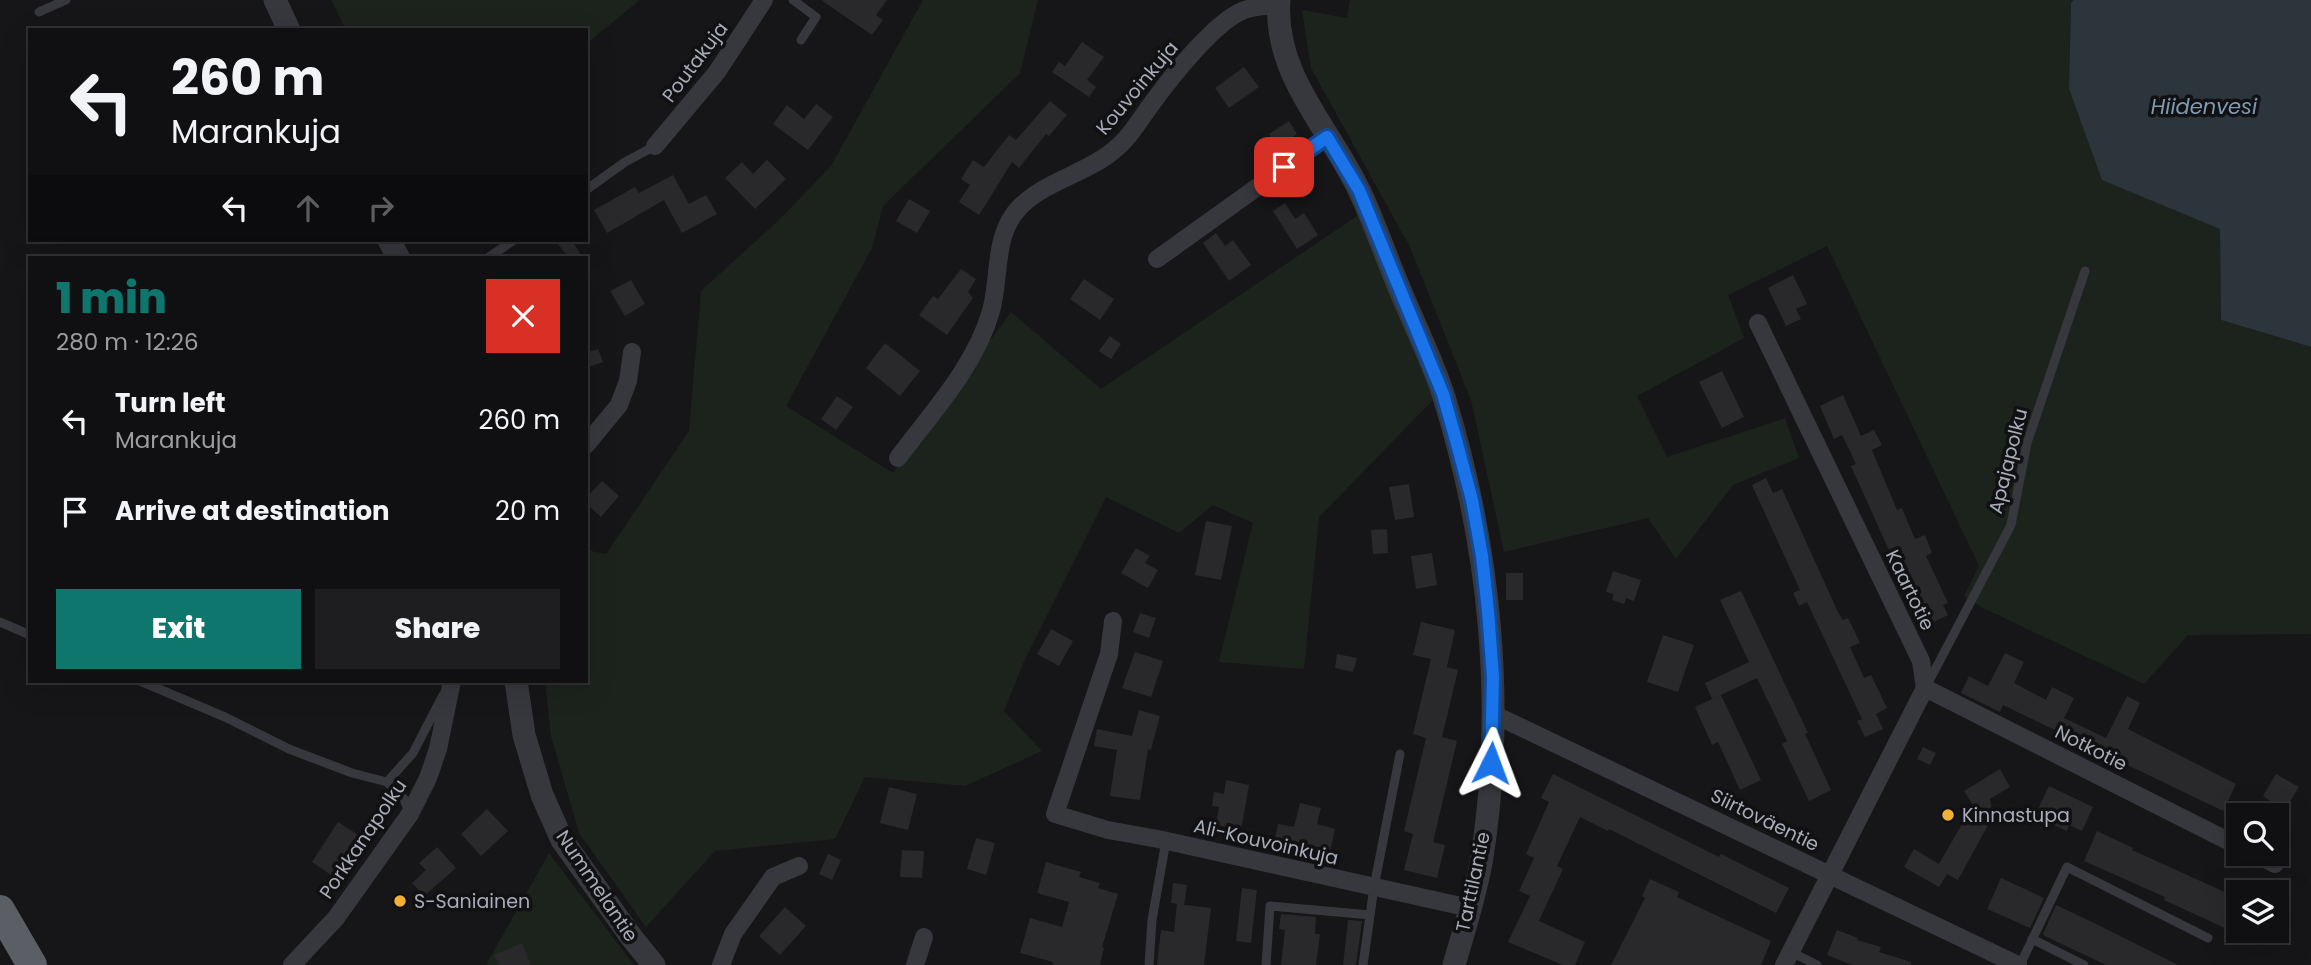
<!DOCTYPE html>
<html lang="en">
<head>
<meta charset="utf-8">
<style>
	body { margin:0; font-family:Poppins,sans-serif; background:#1e1e20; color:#f1f3f6; height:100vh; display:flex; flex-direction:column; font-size:26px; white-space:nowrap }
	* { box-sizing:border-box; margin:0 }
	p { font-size:23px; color:#9c9d9f }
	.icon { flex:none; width:38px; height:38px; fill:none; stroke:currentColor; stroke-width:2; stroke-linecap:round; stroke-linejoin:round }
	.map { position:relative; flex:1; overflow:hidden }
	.drawer { position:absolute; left:28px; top:256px; width:560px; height:427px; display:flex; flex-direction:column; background:#101012; border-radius:0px; box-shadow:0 7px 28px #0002,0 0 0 2px #303032 }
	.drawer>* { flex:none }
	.banner { position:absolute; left:28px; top:28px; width:560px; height:214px; border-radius:0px; box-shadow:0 7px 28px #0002,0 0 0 2px #303032; background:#101012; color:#f1f3f6; overflow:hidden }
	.tools { position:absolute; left:2226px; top:803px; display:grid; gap:14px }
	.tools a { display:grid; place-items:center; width:63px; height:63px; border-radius:0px; background:#101012; box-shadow:0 7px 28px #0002,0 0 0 2px #303032; font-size:35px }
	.pin { position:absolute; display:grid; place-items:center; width:60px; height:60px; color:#fff; margin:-30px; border-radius:14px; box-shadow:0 4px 10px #0006 }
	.me { position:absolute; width:77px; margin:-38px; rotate:3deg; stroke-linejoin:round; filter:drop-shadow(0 0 5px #0008) }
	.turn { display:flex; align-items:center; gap:24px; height:147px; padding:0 28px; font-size:32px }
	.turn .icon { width:91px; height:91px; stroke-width:2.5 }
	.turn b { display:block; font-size:49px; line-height:60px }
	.lanes { display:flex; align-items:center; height:66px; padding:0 28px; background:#0003; justify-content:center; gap:35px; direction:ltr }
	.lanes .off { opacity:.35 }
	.round { display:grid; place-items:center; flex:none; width:74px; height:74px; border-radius:0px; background:#1e1e20 }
	.headline { display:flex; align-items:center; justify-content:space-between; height:119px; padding:0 28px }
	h1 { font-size:42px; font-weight:800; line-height:52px; color:#0f766e }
	.primary-button { display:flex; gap:14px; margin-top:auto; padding:14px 28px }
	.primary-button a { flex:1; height:80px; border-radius:0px; background:#0f766e; color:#fff; font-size:28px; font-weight:800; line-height:80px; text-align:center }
	.primary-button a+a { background:#1e1e20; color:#f1f3f6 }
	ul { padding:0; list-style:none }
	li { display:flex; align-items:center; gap:21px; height:91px; padding:0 28px }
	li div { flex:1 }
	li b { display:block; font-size:26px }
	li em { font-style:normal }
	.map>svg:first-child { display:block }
	.green { fill:#1c231d }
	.water { fill:#2c353c }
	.building { fill:#29292c }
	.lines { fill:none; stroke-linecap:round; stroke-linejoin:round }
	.service { stroke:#37383d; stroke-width:9 }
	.minor { stroke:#37383d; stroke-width:18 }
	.tertiary { stroke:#37383d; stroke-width:23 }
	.trunk { stroke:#5b5e65; stroke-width:30 }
	.route-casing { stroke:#114b97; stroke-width:18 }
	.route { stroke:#1a73e8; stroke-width:12 }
	.poi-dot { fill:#f2b134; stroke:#111113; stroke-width:2.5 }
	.labels { text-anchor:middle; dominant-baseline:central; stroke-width:7; stroke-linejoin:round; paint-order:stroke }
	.street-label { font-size:19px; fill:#a8adb8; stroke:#111113 }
	.poi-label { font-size:19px; fill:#a8adb8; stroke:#111113; text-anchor:start }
	.water-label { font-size:21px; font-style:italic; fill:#7f9bb3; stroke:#111113 }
</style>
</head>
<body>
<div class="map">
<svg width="2311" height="965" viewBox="0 0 2311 965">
	<rect width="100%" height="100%" fill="#161618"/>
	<path class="green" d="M331 0H640L586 44V30H346Z
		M923 0H1038L1020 73 883 206 872 248 786 406 893 473 1011 312 1101 389 1360 214 1381 258 1433 400 1319 517 1304 669 1219 662 1253 523 1213 505 1179 533 1106 497 1023 663 1004 711 1042 751 965 786 865 777 835 839 715 851 646 927 579 833 551 736 545 681H586V550L606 554 689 431 701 291 779 220 831 166Z
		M1350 0H2074L2071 4 2069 89 2102 179 2220 229 2221 320 2311 347V634L2188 635 2144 684 1983 608 1964 596 1979 566 1827 246 1728 295 1744 338 1637 396 1667 457 1785 418 1799 458 1733 485 1676 559 1648 518 1504 552 1471 400 1410 247 1311 68 1302 10 1347 18Z
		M549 853 634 965H486Z"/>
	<path class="water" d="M2074 0H2311V347L2221 320 2220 229 2102 180 2069 89 2071 3Z"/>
	<path class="building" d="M821 0H887L876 15 883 20 872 35Z
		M1082 42 1104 57 1087 80 1096 87 1089 97 1052 72 1059 62 1065 66Z
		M1244 67 1259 87 1229 108 1215 88Z
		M1050 101 1067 115 1049 136 1046 134 1019 168 1012 162 979 215 959 202 970 185 961 179 973 160 984 167 1009 135 1016 140Z
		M816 104 833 117 808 150 773 124 787 105 804 119Z
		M1289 121 1297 134 1278 147 1269 134Z
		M767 160 786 179 755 209 725 178 742 162 753 174Z
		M673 175 689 204 706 195 717 214 682 233 664 200 607 233 594 210 635 187 639 193Z
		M909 199 930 211 917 233 896 221Z
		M1285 203 1295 219 1304 213 1318 235 1297 249 1273 211Z
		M1216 233 1225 246 1233 240 1251 265 1229 281 1203 243Z
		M555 240H572L582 257H568Z
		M961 269 976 279 968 292 973 298 947 335 919 315 933 296 938 299Z
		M1793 275 1807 304 1796 309 1801 319 1786 326 1768 288Z
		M1084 279 1114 299 1100 320 1070 299Z
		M631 280 645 304 625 316 610 291Z
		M1110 336 1121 344 1111 359 1099 351Z
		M885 343 920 371 900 396 866 368Z
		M598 349 603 362 589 367 586 353Z
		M1722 371 1744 417 1722 428 1699 382Z
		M1843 395 1861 436 1874 430 1882 445 1872 450 1897 510 1902 508 1915 539 1925 535 1932 553 1926 556 1948 603 1943 605 1948 615 1932 623 1905 564 1897 568 1851 466 1856 464 1842 435 1834 439 1820 406Z
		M837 396 853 407 836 430 821 419Z
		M1766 478 1773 493 1782 489 1838 612 1843 620 1848 618 1860 643 1850 647 1864 678 1871 675 1887 708 1876 714 1883 729 1865 737 1857 721 1862 719 1807 602 1799 606 1793 593 1800 590 1752 485Z
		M602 481 619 496 601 517 586 503V498Z
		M1409 484 1414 517 1395 520 1389 487Z
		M1206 521 1232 526 1221 580 1195 575Z
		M1387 529 1388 553 1373 554 1371 530Z
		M1136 548 1150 556 1145 563 1158 570 1148 588 1121 573Z
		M1432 553 1437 585 1416 589 1411 556Z
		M1613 571 1641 580 1634 601 1626 598 1624 604 1612 600 1614 594 1606 592Z
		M1506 573H1523V600H1506Z
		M1741 591 1808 733 1805 734 1831 790 1809 801 1782 744 1787 741 1757 678 1712 699 1705 683 1749 662 1720 600Z
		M1140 613 1156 618 1149 638 1133 632Z
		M1421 622 1455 630 1447 667 1458 670 1442 737 1457 741 1433 842 1445 845 1437 878 1404 870 1413 834 1404 831 1426 738 1413 734 1431 659 1413 655Z
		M1051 629 1073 641 1059 666 1037 654Z
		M1663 635 1694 645 1678 692 1647 682Z
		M1135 652 1163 661 1151 697 1122 688Z
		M2005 653 2024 662 2014 683 2046 700 2052 687 2074 698 2064 718 2106 738 2127 696 2140 703 2128 729 2236 784 2223 811 2003 705 2000 712 1961 693 1969 676 1988 686Z
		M1337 654 1357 658 1353 672 1335 668Z
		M1721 695 1761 780 1740 790 1718 742 1712 745 1695 707Z
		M1139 710 1160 716 1151 750 1148 749 1140 800 1110 796 1117 750 1094 746 1097 729 1132 736Z
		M1923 747 1936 753 1930 765 1917 759Z
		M2000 769 2010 787 1990 799 1993 816 1958 880 1947 874 1939 887 1904 867 1914 849 1939 864 1973 805 1964 791Z
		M1553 774 1719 857 1721 854 1789 888 1776 913 1609 829 1608 831 1580 817 1557 866 1563 869 1539 921 1585 942 1575 965H1563L1508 942 1530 896 1519 891 1534 858 1526 854 1549 802 1541 798Z
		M2276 774 2299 787 2285 810 2263 796Z
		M1226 780 1249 785 1241 830 1216 825 1219 807 1212 806 1214 792 1224 794Z
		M2049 786 2093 807 2082 831 2069 825 2067 831 2051 824 2053 818 2037 811Z
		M889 787 917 794 908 830 880 823Z
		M1300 803 1321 808 1317 824 1335 829 1330 852 1288 842 1287 846 1274 843 1278 824 1294 827Z
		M487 809 508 831 481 856 461 834Z
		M338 822 363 838 337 879 312 862Z
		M2097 831 2133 848 2132 850 2238 898V904L2227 929 2164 900 2165 897 2084 861Z
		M976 838 995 843 986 875 967 869Z
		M437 847 456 868 424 896 412 883 426 870 419 863Z
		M902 850 924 851 922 878 900 877Z
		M828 854 841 860 832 880 819 874Z
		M1046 862 1081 872 1079 877 1100 883 1098 888 1118 894 1102 947 1104 948 1100 965H1053V962L1020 953 1030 918 1062 927 1069 902 1037 893Z
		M2001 878 2044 898 2030 928 1987 909Z
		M1650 879 1679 892 1677 897 1771 941 1761 965H1611L1645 898 1642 896Z
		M1173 883 1187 885 1184 905 1171 903Z
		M1242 888 1257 890 1251 943 1236 941Z
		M1177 904 1211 908 1204 965H1157L1161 930 1174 932Z
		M2056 905 2094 923 2178 965H2106L2045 936 2043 934Z
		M785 907 806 926 780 955 759 936Z
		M1281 914 1316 917 1315 934H1320L1316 965H1281L1285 930 1279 929Z
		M1348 920 1362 921 1356 965H1343Z
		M1837 930 1858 938 1857 940 1881 947 1879 952 1911 962V965H1852L1827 955Z
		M522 943 531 965H499L494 955Z"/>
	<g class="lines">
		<path class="service" d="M793 0 816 17 801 40
			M39 12 66 0
			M586 190 625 162 655 146
			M489 257 514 240
			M0 622 30 635
			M140 681 225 717 289 749 352 773 387 782 404 799 409 813
			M1927 685 2011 525 2027 443 2085 271
			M387 782 413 753 443 695
			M2032 939 2084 965
			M1791 952 1817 965
			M1149 965 1152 920 1166 841
			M1266 965 1270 906 1370 915
			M1363 965 1374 887 1400 754
			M2020 965 2067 867 2208 938"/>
		<path class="minor" d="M655 146 717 72 764 0
			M1157 259 1327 137
			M1758 323 1921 661 1925 688 1784 965
			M586 445 619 405 628 381 632 352
			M898 458C932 412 975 367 991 311 999 283 995 248 1009 222 1029 184 1082 177 1113 151 1130 138 1140 119 1153 102 1171 77 1214 23 1242 11 1252 6 1267 6 1278 5
			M1113 621 1109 654 1055 814 1108 830 1158 839 1470 908
			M1925 688 2238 846
			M1493 714 2018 965
			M2255 854 2275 864
			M292 965 336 918 410 814 428 778 438 749 452 681
			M721 965 733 934 773 877 799 866
			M915 965 924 937"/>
		<path class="tertiary" d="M275 0 289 30
			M1279 0C1273 75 1330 128 1360 192 1374 222 1385 254 1398 285 1413 322 1432 359 1444 397 1490 546 1506 703 1482 857 1476 894 1464 930 1454 965
			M389 240 398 257
			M516 681 524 735 542 795 562 840 632 938 654 965"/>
		<path class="trunk" d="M0 910 32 965"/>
	</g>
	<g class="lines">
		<g class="route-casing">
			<path id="route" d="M1284 167 1327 137 1359 190 1443 394 1456 440 1472 500 1482 556 1488 611 1493 677 1491 763"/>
		</g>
		<use href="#route" class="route"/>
	</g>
	<g class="poi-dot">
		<circle cx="1948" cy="815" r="7"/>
		<circle cx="400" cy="901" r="7"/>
	</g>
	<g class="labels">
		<g class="street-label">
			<text transform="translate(695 62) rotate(-53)">Poutakuja</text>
			<text transform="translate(1137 88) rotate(-50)">Kouvoinkuja</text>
			<text transform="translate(2008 461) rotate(-76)">Apajapolku</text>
			<text transform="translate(1910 590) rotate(64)">Kaartotie</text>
			<text transform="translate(2091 748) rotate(27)">Notkotie</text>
			<text transform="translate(1765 820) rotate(26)">Siirtoväentie</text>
			<text transform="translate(363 839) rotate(-56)">Porkkanapolku</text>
			<text transform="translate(1266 842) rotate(13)">Ali-Kouvoinkuja</text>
			<text transform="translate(1473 882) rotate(-78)">Tarttilantie</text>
			<text transform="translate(597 886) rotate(56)">Nummelantie</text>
		</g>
		<g class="poi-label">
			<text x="1962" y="815">Kinnastupa</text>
			<text x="414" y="901">S-Saniainen</text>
		</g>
		<g class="water-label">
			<text x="2204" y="106">Hiidenvesi</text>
		</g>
	</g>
</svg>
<div class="tools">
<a><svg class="icon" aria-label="search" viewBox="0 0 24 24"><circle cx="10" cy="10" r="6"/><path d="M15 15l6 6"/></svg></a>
<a><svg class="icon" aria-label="layers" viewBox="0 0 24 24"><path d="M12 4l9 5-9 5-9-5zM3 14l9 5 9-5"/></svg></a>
</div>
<div class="pin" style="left:1284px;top:167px;background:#d93025"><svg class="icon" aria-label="arrive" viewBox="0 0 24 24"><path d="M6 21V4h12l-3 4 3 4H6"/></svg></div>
<svg class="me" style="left:1491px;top:763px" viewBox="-20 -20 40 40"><path d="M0-17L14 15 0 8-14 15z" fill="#1a73e8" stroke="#fff" stroke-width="4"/></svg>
<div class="banner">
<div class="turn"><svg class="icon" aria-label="left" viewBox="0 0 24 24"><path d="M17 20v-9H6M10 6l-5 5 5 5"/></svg><div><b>260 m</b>Marankuja</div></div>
<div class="lanes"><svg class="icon" aria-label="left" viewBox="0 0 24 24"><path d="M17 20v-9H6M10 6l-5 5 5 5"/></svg><svg class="icon off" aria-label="ahead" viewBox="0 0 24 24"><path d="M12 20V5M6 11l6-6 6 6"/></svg><svg class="icon off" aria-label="right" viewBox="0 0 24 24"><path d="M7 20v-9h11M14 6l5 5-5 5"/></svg></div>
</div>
<section class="drawer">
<div class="headline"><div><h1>1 min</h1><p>280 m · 12:26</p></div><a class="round" style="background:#d93025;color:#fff"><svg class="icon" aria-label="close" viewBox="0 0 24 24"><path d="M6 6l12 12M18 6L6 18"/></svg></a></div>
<ul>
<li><svg class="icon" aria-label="left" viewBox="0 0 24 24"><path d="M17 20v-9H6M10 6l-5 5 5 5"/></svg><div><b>Turn left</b><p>Marankuja</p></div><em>260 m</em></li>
<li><svg class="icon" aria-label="arrive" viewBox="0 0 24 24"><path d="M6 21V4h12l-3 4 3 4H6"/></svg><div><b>Arrive at destination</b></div><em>20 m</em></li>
</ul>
<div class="primary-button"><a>Exit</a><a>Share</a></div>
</section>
</div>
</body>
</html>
